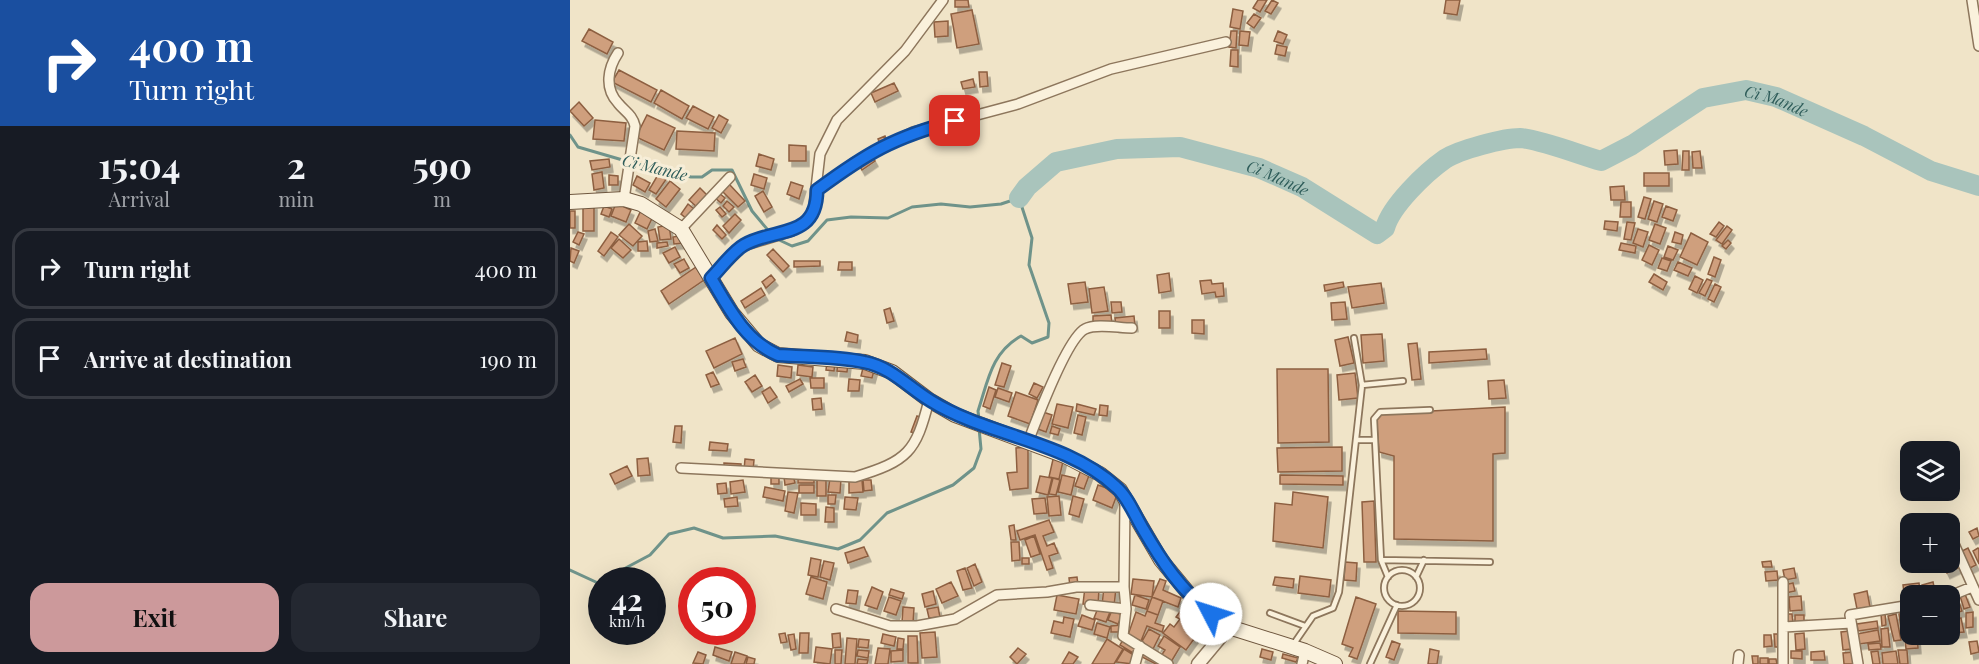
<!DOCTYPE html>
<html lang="en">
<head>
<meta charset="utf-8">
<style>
	body { margin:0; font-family:"Playfair Display",serif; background:#242831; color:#f1f3f6; height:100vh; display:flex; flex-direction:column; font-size:22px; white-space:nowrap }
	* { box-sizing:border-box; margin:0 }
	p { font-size:20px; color:#9ea1a6 }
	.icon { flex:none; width:33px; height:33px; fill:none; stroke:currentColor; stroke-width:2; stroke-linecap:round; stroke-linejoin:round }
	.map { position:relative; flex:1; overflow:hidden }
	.details { display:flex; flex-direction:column; background:#171b24; width:570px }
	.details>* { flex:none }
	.banner { background:#1a4fa0; color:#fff; overflow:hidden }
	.buttons { position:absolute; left:1330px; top:441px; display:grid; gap:12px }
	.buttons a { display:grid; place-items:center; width:60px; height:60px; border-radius:12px; background:#171b24; box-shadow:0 6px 24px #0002; font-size:30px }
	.speed { position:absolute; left:18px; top:567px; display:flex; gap:12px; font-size:30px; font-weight:700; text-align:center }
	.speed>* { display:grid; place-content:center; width:78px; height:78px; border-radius:50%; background:#171b24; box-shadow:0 6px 24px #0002; line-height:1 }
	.speed small { font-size:15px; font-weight:400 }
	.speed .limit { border:9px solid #d22; background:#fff; color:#111 }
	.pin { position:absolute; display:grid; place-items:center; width:51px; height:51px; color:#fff; margin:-26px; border-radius:12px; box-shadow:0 3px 9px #0006 }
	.me { position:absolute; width:66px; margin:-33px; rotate:310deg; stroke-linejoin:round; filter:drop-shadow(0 0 4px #0008) }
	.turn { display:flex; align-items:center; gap:21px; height:126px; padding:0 30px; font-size:27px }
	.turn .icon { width:78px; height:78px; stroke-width:2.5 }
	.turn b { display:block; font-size:42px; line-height:51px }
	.eta { display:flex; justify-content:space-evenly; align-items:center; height:102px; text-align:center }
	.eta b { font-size:36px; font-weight:700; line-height:42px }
	.cta { display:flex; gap:12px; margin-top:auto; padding:12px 30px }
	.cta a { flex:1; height:69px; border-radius:18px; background:#cc999b; color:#111; font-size:24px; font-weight:700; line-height:69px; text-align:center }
	.cta a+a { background:#242831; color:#f1f3f6 }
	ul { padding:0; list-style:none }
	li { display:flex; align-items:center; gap:18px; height:81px; margin:0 12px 9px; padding:0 18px; border:3px solid #363941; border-radius:18px }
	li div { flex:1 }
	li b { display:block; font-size:22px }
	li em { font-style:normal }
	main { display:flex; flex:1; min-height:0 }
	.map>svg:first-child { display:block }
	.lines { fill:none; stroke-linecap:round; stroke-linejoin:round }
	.stream { stroke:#6f938a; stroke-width:3 }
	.river { stroke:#a9c4bc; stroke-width:20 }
	.building { fill:#cf9f7d; stroke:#8d5f41; stroke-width:1.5; filter:url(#shadow) }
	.service-casing { stroke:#8d765c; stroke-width:8 }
	.minor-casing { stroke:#8d765c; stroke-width:12 }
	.tertiary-casing { stroke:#8d765c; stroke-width:15 }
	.secondary-casing { stroke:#6f573f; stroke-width:16 }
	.service { stroke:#faf1dc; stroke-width:4.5 }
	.minor { stroke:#faf1dc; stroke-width:9 }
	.tertiary { stroke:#faf1dc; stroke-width:12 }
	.secondary { stroke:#faf1dc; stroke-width:14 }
	.route-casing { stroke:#114b97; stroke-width:15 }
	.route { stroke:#1a73e8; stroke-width:10 }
	.labels { text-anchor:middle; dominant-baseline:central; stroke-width:6; stroke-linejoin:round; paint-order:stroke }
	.water-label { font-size:16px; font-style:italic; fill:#2f5d5a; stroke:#f7eed8 }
</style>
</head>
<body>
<main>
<section class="details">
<div class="banner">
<div class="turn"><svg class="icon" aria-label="right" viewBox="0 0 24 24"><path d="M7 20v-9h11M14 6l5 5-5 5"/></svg><div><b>400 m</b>Turn right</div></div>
</div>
<div class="eta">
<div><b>15:04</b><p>Arrival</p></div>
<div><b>2</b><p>min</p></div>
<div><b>590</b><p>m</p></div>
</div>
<ul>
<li><svg class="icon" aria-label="right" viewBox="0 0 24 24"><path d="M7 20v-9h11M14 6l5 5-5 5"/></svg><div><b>Turn right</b></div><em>400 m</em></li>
<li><svg class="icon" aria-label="arrive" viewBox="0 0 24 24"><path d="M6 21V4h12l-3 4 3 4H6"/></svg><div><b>Arrive at destination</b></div><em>190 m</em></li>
</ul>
<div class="cta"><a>Exit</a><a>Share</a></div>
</section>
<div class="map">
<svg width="1409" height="664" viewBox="0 0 1409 664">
	<defs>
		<filter id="shadow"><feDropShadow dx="3" dy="5.5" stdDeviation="0" flood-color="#0004"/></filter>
	</defs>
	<rect width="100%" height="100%" fill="#f0e4c8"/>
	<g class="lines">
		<path class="stream" d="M0 135 8 147 56 161
			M63 163 121 177H132L142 170H162L182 211 202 235
			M207 239 222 246 238 241 257 220 281 217 318 218 342 207 371 204 400 207 431 204 449 198 462 238 459 265 479 323 478 337 462 343 451 336C421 353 418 381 408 411L409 419
			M0 570 28 583 32 581
			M33 580 80 555 99 534 124 528 153 538 205 536 268 549 290 540 317 513 383 485 404 468 411 449 409 428"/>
		<path class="river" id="s1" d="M449 198 457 187 486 162 547 149 610 147 689 168 732 187 807 234 815 228C821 206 855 173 875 159 889 150 933 138 950 138 969 139 1010 155 1031 161L1062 145 1133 98 1176 90 1206 97 1294 136 1361 171 1409 186"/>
	</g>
	<path class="building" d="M385 0H398L399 7H385Z
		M688 0H697L690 12 683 8Z
		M702 0 708 3 701 14 695 11Z
		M876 0H890L887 15 874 13Z
		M663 9 673 11 670 29 660 27Z
		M402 10 409 44 387 48 381 14Z
		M684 14 691 18 684 28 677 23Z
		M378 21V36L365 37 364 22Z
		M19 29 43 42 37 54 12 41Z
		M661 31H667L666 48 659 47Z
		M670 31 680 32 678 46 669 45Z
		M708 31 717 35 713 44 704 41Z
		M707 45 717 47 715 56 705 54Z
		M661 50H668V67L660 66Z
		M49 70 87 90 81 102 42 82Z
		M409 72H417L418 86 410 87Z
		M403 79 405 87 393 89 391 82Z
		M324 83 328 91 305 102 301 93Z
		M91 90 119 106 112 119 84 103Z
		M9 102 23 118 14 126 0 111Z
		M123 106 144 117 138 129 116 118Z
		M77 115 105 128 94 150 66 137Z
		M149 115 158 120 151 133 142 128Z
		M25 120 56 123 54 141 23 139Z
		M107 131 145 133 144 151 106 149Z
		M315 136 317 142 310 144 308 139Z
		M219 145 236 146V161H219Z
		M1107 150 1108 164 1095 165 1094 151Z
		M1113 151H1119V170H1112Z
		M1130 151 1132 168H1123L1122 152Z
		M189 154 204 159 201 170 186 166Z
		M301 154 305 161 292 170 288 163Z
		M39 159 40 167 22 170 20 161Z
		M32 172 34 188 24 190 22 174Z
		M89 173 97 178 86 194 79 190Z
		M1074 173H1099V186H1074Z
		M184 174 197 178 194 189 181 185Z
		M39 175 48 176V185H39Z
		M67 176 80 183 75 192 63 185Z
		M100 181 110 189 96 207 86 199Z
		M221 182 233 186 229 199 217 194Z
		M159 184 175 201 168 207 152 191Z
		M1054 186 1055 200H1041L1040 187Z
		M130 188 138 196 128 208 119 200Z
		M193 191 202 207 194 212 185 196Z
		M148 192 155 198 151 203 144 197Z
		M1074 197 1081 199 1075 219 1068 217Z
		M157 201 164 207 159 212 153 206Z
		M1084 201 1093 204 1087 222 1078 219Z
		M1051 202H1061V217H1050Z
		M46 203 61 210 56 222 41 216Z
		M13 204H24V231H13Z
		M118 204 124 209 117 219 111 214Z
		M34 206 42 209 39 217 31 214Z
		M73 206 85 212 77 229 65 223Z
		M1096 206 1107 210 1103 221 1092 217Z
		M150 207 156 214 152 217 146 210Z
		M0 211H5V228H0Z
		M165 214 171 220 159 233 153 226Z
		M1035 221 1048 222 1047 231 1034 229Z
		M1057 222 1065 223 1061 240 1054 239Z
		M1149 222 1154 226 1146 237 1140 234Z
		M59 224 72 236 63 246 49 235Z
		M1085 224 1096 228 1090 244 1079 240Z
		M99 225 101 239 90 240 88 227Z
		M147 225 156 235 152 239 143 230Z
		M1157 226 1162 230 1152 244 1146 240Z
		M85 229 88 241 80 242 78 231Z
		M1068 229 1078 232 1073 247 1063 243Z
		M8 232 14 234 9 245 3 242Z
		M41 232 48 237 34 256 28 251Z
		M1105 232 1113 235 1111 244 1102 242Z
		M1121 233 1138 242 1127 265 1110 257Z
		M114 235V243L104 244 103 237Z
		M49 239 61 250 53 258 41 248Z
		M1158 240 1161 243 1156 249 1152 246Z
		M77 241 78 251H68V242Z
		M97 242 98 246 87 248V243Z
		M1051 243 1066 246 1065 253 1049 250Z
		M1079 245 1089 250 1082 265 1072 260Z
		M1098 246 1108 250 1103 260 1094 257Z
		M105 247 110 257 99 263 93 253Z
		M1 248 9 251 4 263 0 261Z
		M203 249 219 266 213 272 197 255Z
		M1144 257 1151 260 1145 277 1138 274Z
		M1092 258 1101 261 1097 271 1088 268Z
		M114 259 119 268 110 273 104 264Z
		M224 261H250V266L224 267Z
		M269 262H282V270H268Z
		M1108 262 1122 268 1118 276 1104 270Z
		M126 267 134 280 99 304 91 291Z
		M599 273 601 291 589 293 587 275Z
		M1084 274 1097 282 1093 290 1079 282Z
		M201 275 205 280 196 288 192 282Z
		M1125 276 1133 280 1127 293 1119 289Z
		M1137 279 1142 281 1135 296 1129 293Z
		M641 280 642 284 653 283 654 296 646 297 645 292 632 294 630 281Z
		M515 282 518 302 501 304 498 284Z
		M773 282 774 287 755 291 754 285Z
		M811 283 814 303 782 308 778 287Z
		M1145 284 1151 287 1144 302 1138 299Z
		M534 287 538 311 522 313 519 289Z
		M191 288 195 295 175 308 171 301Z
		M541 302H551L552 312 542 313Z
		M775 302 777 319 762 320 761 303Z
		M320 308 324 321 317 323 314 310Z
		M589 311H600V328H589Z
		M541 315 542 324H523V316Z
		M564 316 565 326 546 327 545 318Z
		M622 320H634V334L622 333Z
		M277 332 288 335 287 343 275 341Z
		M812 334 814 361 793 363 791 335Z
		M778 337 784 363 770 366 765 340Z
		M165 338 172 354 144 368 136 351Z
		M847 343 851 379 842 380 838 344Z
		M916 349 917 359 859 363V352Z
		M173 359 176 367 165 371 162 362Z
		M268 361 278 363 277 372 267 371Z
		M257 362H265L264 371 256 370Z
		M432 363 441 366 434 387 425 385Z
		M294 364 305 367 302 378 291 376Z
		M208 365 222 367 221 378 207 376Z
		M228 365 243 367 242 377 227 375Z
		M707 369H758L759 442 708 443Z
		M143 372 149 384 141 387 136 375Z
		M785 373 788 398 769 400 767 375Z
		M185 375 192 386 182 392 175 382Z
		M240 378H254V388H241Z
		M230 379 233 384 219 392 216 386Z
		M279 379 290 380 289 391H278Z
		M934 380 936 398 919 399 918 381Z
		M464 383 473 387 467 398 459 394Z
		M200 387 207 397 198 403 192 392Z
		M419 387 426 390 420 409 413 406Z
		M428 388 442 393 439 402 425 397Z
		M446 392 468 400 460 424 438 416Z
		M251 398 252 409 243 410 242 399Z
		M487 404 503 407 498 428 482 424Z
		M507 404 526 409 524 415 506 411Z
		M530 405 538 406 537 416 529 415Z
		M935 407V453L923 454V541L824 539V456L809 452 806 414Z
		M470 411 482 415 476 432 465 428Z
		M508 415 516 417 512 435 504 433Z
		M347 416 354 418 348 434 341 432Z
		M105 426H112L111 443 103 442Z
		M482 426 490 429 488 435 480 433Z
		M140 442 158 444 157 451 139 450Z
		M458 447V488L440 490 437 473 447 472 446 448Z
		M772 447V471L708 472 707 448Z
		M484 455 494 457 489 479 479 477Z
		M78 458 80 475 68 476 67 459Z
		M175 459 184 460 183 471 174 470Z
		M154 463 171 464V470L154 469Z
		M57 466 62 476 45 484 40 474Z
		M512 467 521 470 514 489 505 486Z
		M223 475 225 483 215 485 214 477Z
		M492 475 505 478 501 495 488 492Z
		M710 475 773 476V485L710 484Z
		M201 476H209V484H201Z
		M244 476V483H228V477Z
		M247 476H256V496H247Z
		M470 476 482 478 478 495 466 492Z
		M260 478 271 479 270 493 258 492Z
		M483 478 490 480 486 495 479 494Z
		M173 480 175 492 161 494 160 482Z
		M292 480 293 492 279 493V481Z
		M293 480H301L302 490 294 491Z
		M156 483 157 493 148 494 147 484Z
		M229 485H244V493H229Z
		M528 485 548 492 542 508 523 500Z
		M195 487 215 491 213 501 193 497Z
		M218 492 228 493 224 513 215 511Z
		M723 492 758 497 753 548 703 541 705 503 722 505Z
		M258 495H266L265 504H258Z
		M489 496 491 515 479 516 477 497Z
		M503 496 514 499 509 517 499 514Z
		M167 497 168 506 155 507 154 499Z
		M275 497 288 498 286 510 274 509Z
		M475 498 477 513 464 514 462 499Z
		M804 501 806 562H794L792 502Z
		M231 503 246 504V515H231Z
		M256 507 264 508V522H255Z
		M479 520 484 532 473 536 477 546 484 543 488 553 479 556 483 568 477 570 465 535 450 540 447 531Z
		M444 525 446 540H441L439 526Z
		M1407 528 1409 536 1403 539 1399 532Z
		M464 536 470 554 461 557 455 540Z
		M441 542H449L450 560 442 561Z
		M294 547 298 556 278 563 275 553Z
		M1398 548 1406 565 1398 569 1390 552Z
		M1408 548 1409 549V564L1403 551Z
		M241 558 251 560 248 577 238 575Z
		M452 558H459V564H452Z
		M254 561 264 563 260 580 250 577Z
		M1201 561 1202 567H1193L1192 562Z
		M1387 561 1390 567 1377 573 1374 567Z
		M775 562 787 563 786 581 774 580Z
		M405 564 412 582 404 586 397 568Z
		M395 568 402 588 393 590 387 571Z
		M1224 568 1226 578 1215 580 1213 570Z
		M1207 571 1208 580 1196 581 1195 572Z
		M730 576 761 580 759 597 728 593Z
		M241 577 257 582 253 599 236 594Z
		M507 577 508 585 500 587 499 578Z
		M705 577 724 579 723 588 703 585Z
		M563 579 584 581 582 597 561 594Z
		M590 579 596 581 593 590 611 598 608 607 582 597Z
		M381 582 388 596 372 603 366 589Z
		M1363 582 1366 596H1355L1352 585Z
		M1223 583 1225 591 1215 593 1214 585Z
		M1349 583 1350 591 1334 593 1333 585Z
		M302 587 313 592 307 609 295 605Z
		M515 587 529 589 528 605 513 604Z
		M534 587 546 588 544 606 532 605Z
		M321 589 334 593 332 599 319 595Z
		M278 590 288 591 286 604 276 603Z
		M363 591 366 604 355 607 352 594Z
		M1297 591 1300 607 1287 609 1284 594Z
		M1395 594 1400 607 1394 609 1390 596Z
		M487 595 509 599 506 614 484 610Z
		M565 595 579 600 576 609 562 605Z
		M1231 596 1232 610 1220 611 1219 597Z
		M319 597 331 601 326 615 314 611Z
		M582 597 593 601 588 615 577 611Z
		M786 597 806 604 787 659 779 656 783 648 772 644Z
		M1388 599 1392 611 1383 614 1380 602Z
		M618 601 640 617 616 650 593 633 600 624 604 627 610 619 606 617Z
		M333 607 344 608 343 623H332Z
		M368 607 370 617 359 618 357 609Z
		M528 608 540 612 536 622 524 618Z
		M542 610 552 615 548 624 538 620Z
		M577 611 588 615 585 623 594 626 592 632 577 626 571 641 558 635 566 612 575 616Z
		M828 611 886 612V634L828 633Z
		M1403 612V627L1396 628V613Z
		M1315 613 1316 625 1312 626 1311 614Z
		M1334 613 1335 627 1331 628 1329 614Z
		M1215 614H1222L1223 624 1216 625Z
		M1326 614 1331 640 1324 641 1318 616Z
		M512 615 525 620 522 630 508 626Z
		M1225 615H1234V624L1225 625Z
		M494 617 504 619 500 637 481 633 484 621 493 623Z
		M1391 618 1394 632 1384 633 1382 620Z
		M1307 621 1308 628 1288 631 1287 624Z
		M527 623 540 627 537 638 524 634Z
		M552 625 553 632H541V626Z
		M1318 628 1320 647H1312L1311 629Z
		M1334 628H1341V634H1347L1348 648 1336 649Z
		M579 629 590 635 582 651 570 645Z
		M1308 630 1310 641 1289 644 1287 634Z
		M1279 631 1281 649 1273 650 1271 632Z
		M365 632 367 657 352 658 350 633Z
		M215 633 217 642 211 643 209 634Z
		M230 633H239L238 653H229Z
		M270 633 271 647 263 648 262 634Z
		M1234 633 1235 649 1226 650 1225 634Z
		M224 634 226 649 221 650 218 635Z
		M313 634 326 637 324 646 311 643Z
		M1204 634H1212L1213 647H1205Z
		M1194 635H1201L1202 646 1194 647Z
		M338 636H347L348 663H338Z
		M594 636 610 647 601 662 591 656 595 650 588 646Z
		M277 638 287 639 285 664H275Z
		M328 638 334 639 333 649H327Z
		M554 638 568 646 563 653 550 645Z
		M289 639 299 640 298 648 288 647Z
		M537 639 553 649 544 664H522Z
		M822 641 830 644 824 660 816 657Z
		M1407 641 1409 652 1401 654 1399 642Z
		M1310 643 1311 649 1299 650 1298 644Z
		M145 647 162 652 159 661 143 655Z
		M246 647 262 649 260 664 244 662Z
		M308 648 320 649 318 664H305Z
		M448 648 456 654 447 664 440 657Z
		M554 649 567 657 563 664 546 662Z
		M692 649 703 652 701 660 690 657Z
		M860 649 869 651 867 664H858Z
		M265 650H272L271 664H265Z
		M288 650 299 651 298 658 287 656Z
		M333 650V661L321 662V651Z
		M1328 650H1337L1338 664H1330Z
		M575 651 589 660 586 664 572 657Z
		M1221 651H1232V659L1221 658Z
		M1254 651 1255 660H1241V652Z
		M1308 651 1310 664H1303L1301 652Z
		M1326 651 1328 664H1313L1312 653Z
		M128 652 136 655 133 664 123 663Z
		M165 652 177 656 174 664H161Z
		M499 652 508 657 503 664H492Z
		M1284 652 1285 664H1274L1273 653Z
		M713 654 728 658 726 662 712 658Z
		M1182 656H1188V664H1183Z
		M178 657 185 659 184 664H176Z
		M1190 658H1198V664H1190Z
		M288 659 298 660 297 664H287Z
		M1199 659H1206L1207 664H1199Z"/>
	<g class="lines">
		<g class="service-casing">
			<path id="service" d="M792 385 833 381
				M788 440H805
				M811 560 920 562
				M814 588a18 18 0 1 1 36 0a18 18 0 1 1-36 0Z
				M818 577 811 560 804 419 810 412 860 410
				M846 577 854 560
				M700 613 735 626
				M723 645 743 616 763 608 769 592 792 385 784 338
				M800 664 827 605"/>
		</g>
		<g class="minor-casing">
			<path id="minor" d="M1402 0 1409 46
				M48 53C38 68 34 88 48 103 55 112 62 114 65 126L54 199
				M247 190 285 162 343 132 448 104 541 69 656 42
				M111 229 160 177
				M141 278 173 246 222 231 237 221 243 214 250 154 267 120 335 51 373 0
				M458 442C466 421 497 338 515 329 526 323 549 328 562 328
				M111 468 285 477C338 461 346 452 359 400
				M1380 535 1409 600
				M1213 582V664
				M554 587 556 609 553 636 598 664
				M1380 596 1402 587
				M520 605 556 609
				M266 609 320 626H347L385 619 427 595 477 592 506 587H554L555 502
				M1214 627 1281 623
				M1373 634V637
				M565 664 570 646
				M732 664 735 651
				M1168 664 1169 655
				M1288 664 1280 615 1341 605"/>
		</g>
		<g class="tertiary-casing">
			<path id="tertiary" d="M628 664 659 627"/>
		</g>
		<g class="secondary-casing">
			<path id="secondary" d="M0 202 54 199 71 204 111 229 162 313 189 345 208 355 295 362 322 372 359 400 385 415 495 456 530 474 550 490 591 560 624 600 659 627 735 651 765 664"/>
		</g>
		<use href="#service" class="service"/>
		<use href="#minor" class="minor"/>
		<use href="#tertiary" class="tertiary"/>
		<use href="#secondary" class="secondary"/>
	</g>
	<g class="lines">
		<g class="route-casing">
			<path id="route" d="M385 121C324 137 297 153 247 190 247 240 205 227 174 245 162 252 151 268 141 278 158 307 175 341 208 355 236 357 266 356 294 362 321 367 338 387 361 401 417 436 497 441 546 487 558 497 565 516 573 529 592 562 611 590 641 614"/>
		</g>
		<use href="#route" class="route"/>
	</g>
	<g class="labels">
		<g class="water-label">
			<text stroke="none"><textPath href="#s1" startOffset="856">Ci Mande</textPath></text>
			<text transform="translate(85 167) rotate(14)">Ci Mande</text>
			<text stroke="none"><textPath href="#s1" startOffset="280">Ci Mande</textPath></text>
		</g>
	</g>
</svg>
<div class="buttons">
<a><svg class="icon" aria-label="layers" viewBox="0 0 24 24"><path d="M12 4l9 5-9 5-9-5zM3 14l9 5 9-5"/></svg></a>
<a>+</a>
<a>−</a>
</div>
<div class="speed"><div>42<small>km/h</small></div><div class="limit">50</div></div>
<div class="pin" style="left:385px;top:121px;background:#d93025"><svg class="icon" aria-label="arrive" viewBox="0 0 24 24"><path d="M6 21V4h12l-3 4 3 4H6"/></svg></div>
<svg class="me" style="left:641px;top:614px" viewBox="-20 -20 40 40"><circle r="19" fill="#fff"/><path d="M0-13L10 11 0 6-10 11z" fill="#1a73e8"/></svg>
</div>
</main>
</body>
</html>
